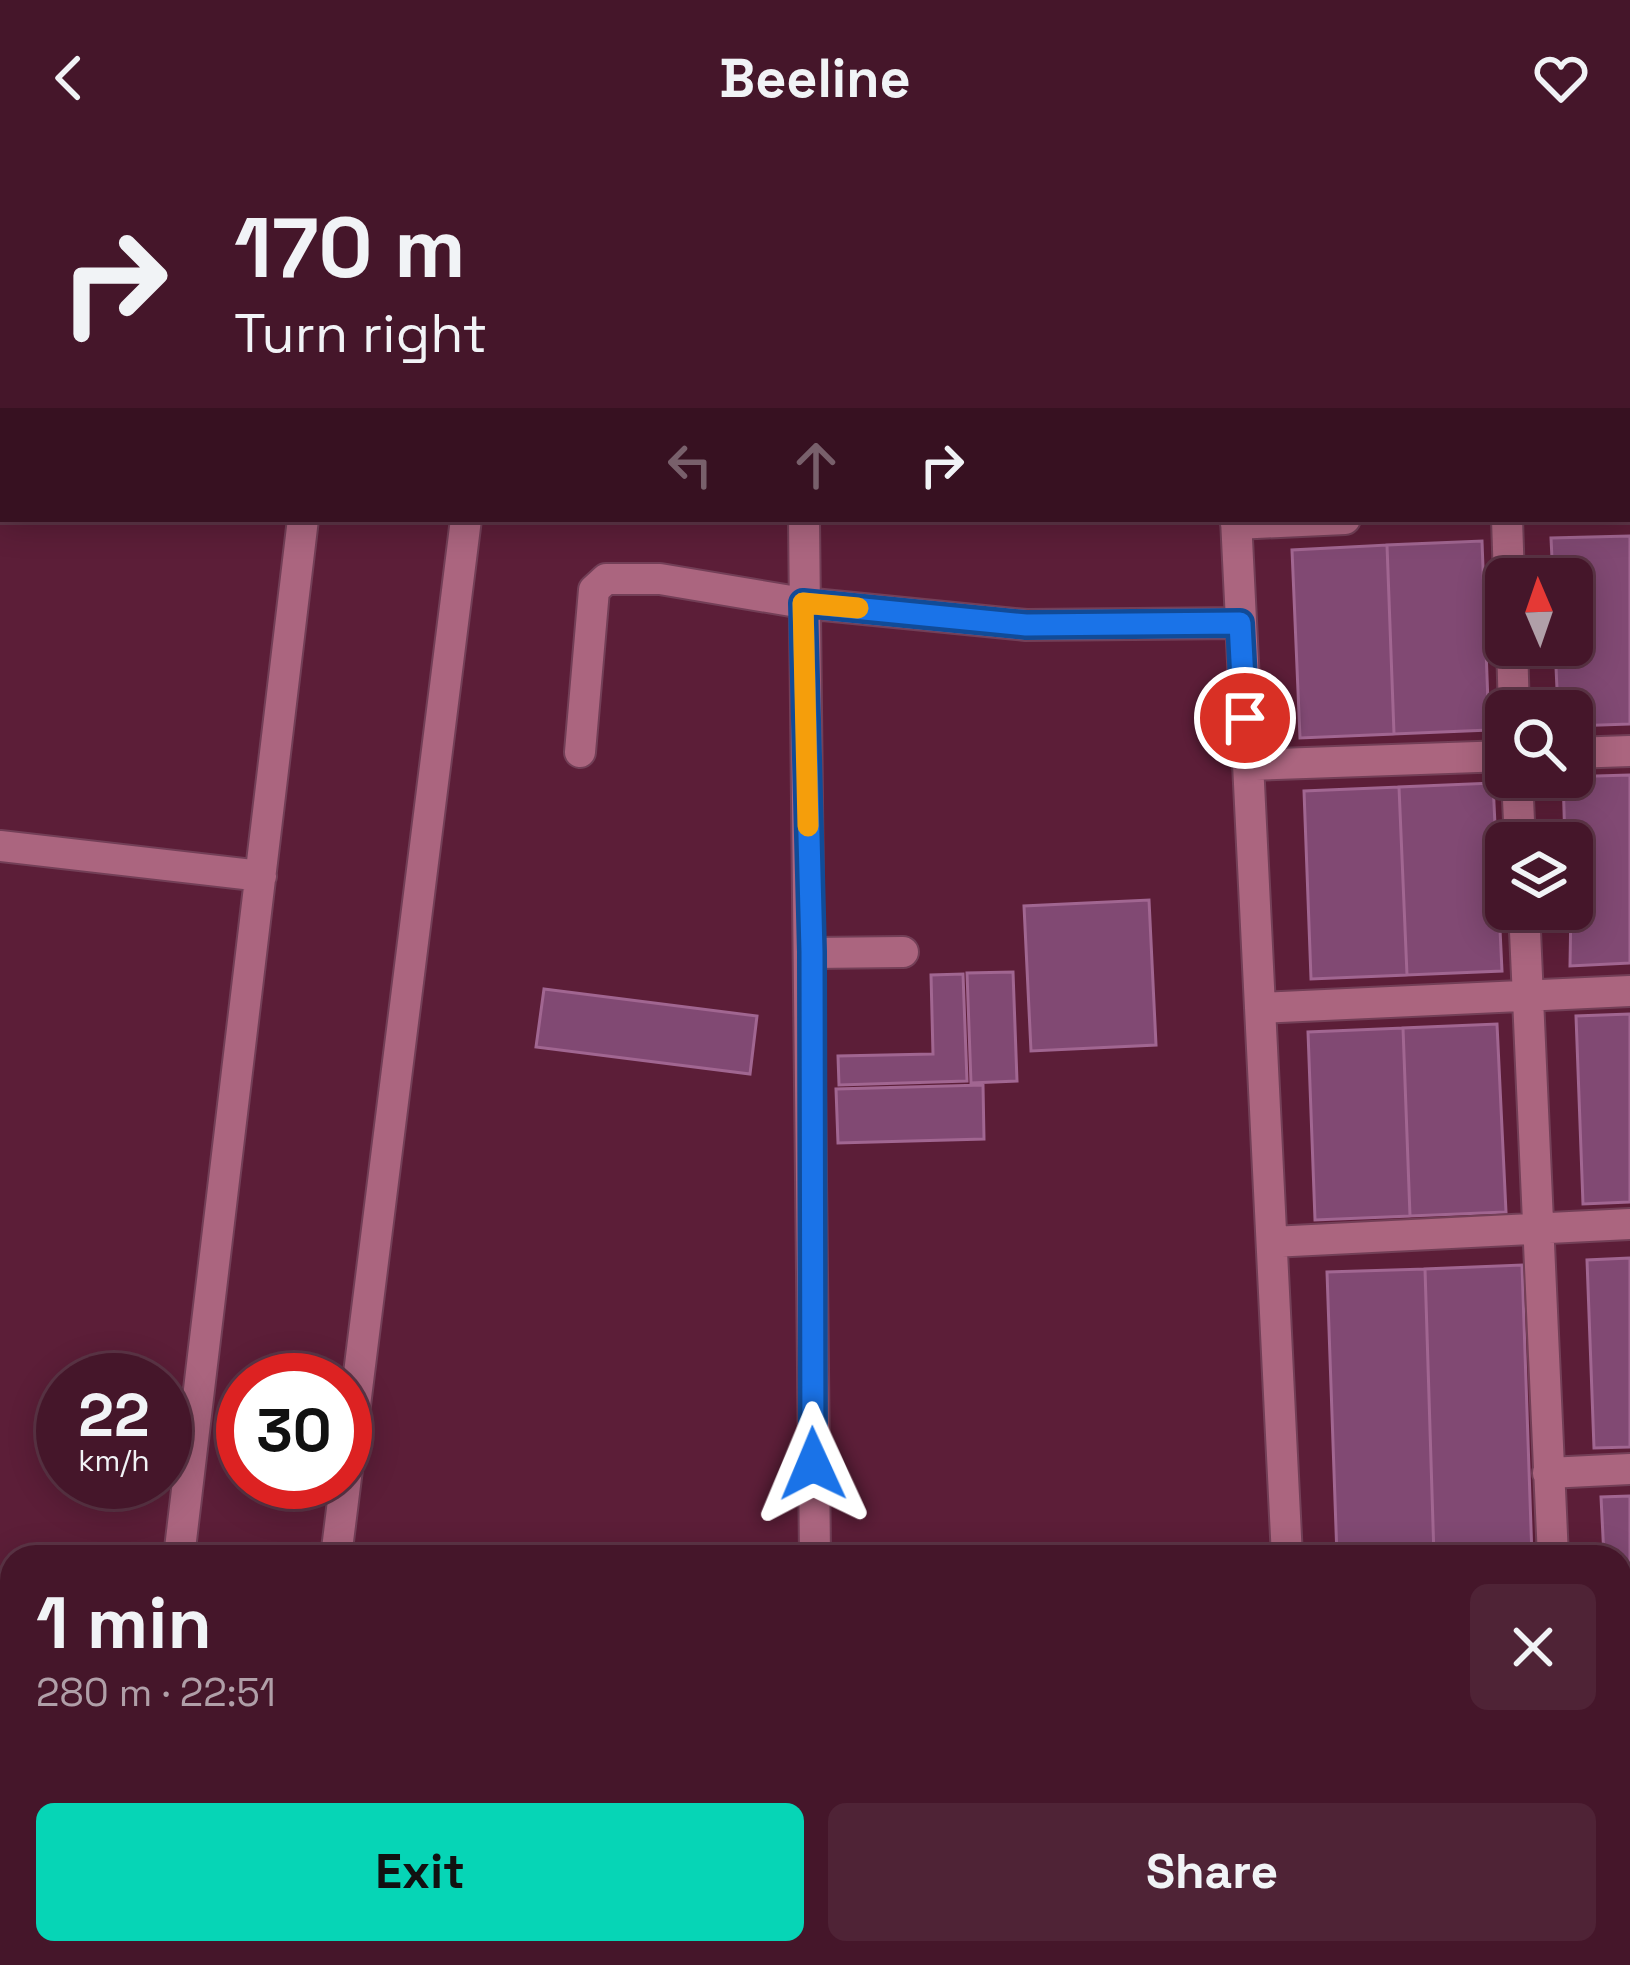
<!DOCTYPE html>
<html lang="en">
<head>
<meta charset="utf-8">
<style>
	body { margin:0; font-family:"Space Grotesk",sans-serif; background:#4f2336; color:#f1f3f6; height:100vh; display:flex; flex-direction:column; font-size:45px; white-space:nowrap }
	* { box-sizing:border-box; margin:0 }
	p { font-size:39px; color:#b09fa8 }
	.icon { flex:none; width:66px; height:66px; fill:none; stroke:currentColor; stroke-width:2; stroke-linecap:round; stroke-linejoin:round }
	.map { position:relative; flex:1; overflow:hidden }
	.sheet { position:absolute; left:0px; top:1389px; width:1632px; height:420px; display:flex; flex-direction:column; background:#45162a; border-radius:36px 36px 0 0; box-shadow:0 6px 30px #0003,0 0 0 3px #5d3547 }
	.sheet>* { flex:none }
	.banner { position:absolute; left:0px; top:0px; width:1632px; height:366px; box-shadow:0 6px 30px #0003,0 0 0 3px #5d3547; background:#45162a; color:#f1f3f6; overflow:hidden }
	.needle { width:78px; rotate:358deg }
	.controls { position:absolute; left:1485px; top:402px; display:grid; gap:24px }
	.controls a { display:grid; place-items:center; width:108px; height:108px; border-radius:18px; background:#45162a; box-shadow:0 6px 30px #0003,0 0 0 3px #5d3547; font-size:60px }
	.speed { position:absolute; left:36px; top:1197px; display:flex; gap:24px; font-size:60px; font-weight:700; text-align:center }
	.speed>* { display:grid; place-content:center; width:156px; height:156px; border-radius:50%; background:#45162a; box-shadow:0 6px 30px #0003,0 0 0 3px #5d3547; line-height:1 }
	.speed small { font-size:30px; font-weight:400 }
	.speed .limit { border:18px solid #d22; background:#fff; color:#111 }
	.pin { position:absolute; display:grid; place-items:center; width:102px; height:102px; color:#fff; margin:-51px; border:6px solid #fff; border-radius:50%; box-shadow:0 3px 12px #0007 }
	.me { position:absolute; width:132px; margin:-66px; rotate:359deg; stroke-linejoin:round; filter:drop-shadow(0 0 9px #0008) }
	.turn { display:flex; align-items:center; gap:42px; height:252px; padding:0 36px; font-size:54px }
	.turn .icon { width:156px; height:156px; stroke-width:2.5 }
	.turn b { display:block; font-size:84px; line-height:102px }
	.lanes { display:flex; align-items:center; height:114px; padding:0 36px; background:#0003; justify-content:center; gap:60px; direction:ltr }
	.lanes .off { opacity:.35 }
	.round { display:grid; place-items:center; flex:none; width:126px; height:126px; border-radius:18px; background:#4f2336 }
	.overview { display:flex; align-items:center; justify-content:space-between; height:204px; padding:0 36px }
	h1 { font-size:72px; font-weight:700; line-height:90px }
	.cta { display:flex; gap:24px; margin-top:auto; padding:24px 36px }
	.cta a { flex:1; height:138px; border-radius:18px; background:#06d5b6; color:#111; font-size:48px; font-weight:700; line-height:138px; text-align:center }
	.cta a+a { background:#4f2336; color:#f1f3f6 }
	header { display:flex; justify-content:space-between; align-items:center; height:156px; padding:0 36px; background:#45162a; font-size:54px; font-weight:700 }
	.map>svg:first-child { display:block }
	.building { fill:#814973; stroke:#a16691; stroke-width:3 }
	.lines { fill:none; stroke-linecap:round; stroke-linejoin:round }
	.minor-casing { stroke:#733f57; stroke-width:34 }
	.minor { stroke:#ab657f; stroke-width:30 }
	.route-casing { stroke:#114b97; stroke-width:30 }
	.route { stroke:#1a73e8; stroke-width:21 }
	.slow { stroke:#f59e0b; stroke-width:21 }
</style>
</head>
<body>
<header><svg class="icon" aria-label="back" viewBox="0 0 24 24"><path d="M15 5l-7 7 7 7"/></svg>Beeline<svg class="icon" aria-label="heart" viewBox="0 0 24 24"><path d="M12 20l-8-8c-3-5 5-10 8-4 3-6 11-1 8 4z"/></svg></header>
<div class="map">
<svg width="1630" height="1809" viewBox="0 0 1630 1809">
	<rect width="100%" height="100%" fill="#5c1e38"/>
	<path class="building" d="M1630 380V568L1572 570V555H1558L1555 489H1572V423H1553L1551 382Z
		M1482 385 1489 574 1394 578 1387 389Z
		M1387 389 1394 578 1300 582 1292 394Z
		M1630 619V807L1570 810 1572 687H1565L1563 621Z
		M1493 627 1502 815 1407 819 1399 631Z
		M1399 631 1407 819 1311 823 1304 635Z
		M1149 744 1156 889 1031 895 1024 750Z
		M1013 816 1017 925 971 927 967 817Z
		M963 818 967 925 839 929 838 900 933 898 931 819Z
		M544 833 757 860 750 918 536 891Z
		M1630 858V1046L1583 1048 1576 860Z
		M1497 868 1506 1056 1410 1060 1403 872Z
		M1403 872 1410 1060 1315 1064 1308 876Z
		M983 929 984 983 838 987 836 933Z
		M1630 1102V1291L1594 1292 1587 1104Z
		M1522 1109 1532 1401H1434L1425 1113Z
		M1425 1113 1434 1401H1337L1327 1116Z
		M1630 1340V1433H1620V1401H1604L1601 1341Z
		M1630 1610V1704L1620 1705V1611Z
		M12 1644V1749L0 1770V1665Z
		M146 1797H262L256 1809H140Z
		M1187 1797H1282L1283 1809H1188Z
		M1342 1797H1441L1442 1809H1343Z"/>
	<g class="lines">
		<g class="minor-casing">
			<path id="minor" d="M1158 0 1166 3
				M1489 0V3
				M340 3 341 0
				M512 3V0
				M851 3 852 0
				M1190 3 1191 0
				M1368 3 1448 0
				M1629 122H1630
				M1629 351H1630
				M804 363 815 1401
				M1236 363 1287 1401
				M1507 363 1509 423
				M1236 368 1345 363
				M1512 489 1514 555
				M580 596 594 434 606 423H660L803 447 1026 469 1240 467
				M1572 597 1630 595
				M1248 609 1506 600
				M1517 621 1520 687
				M0 690 261 720
				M1524 753 1553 1401
				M811 797 903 796
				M1260 852 1630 835
				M1272 1086 1630 1068
				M1548 1317 1630 1313
				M179 1401 303 363
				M336 1401 466 363
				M0 1570H12
				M1620 1572H1630
				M1061 1797 1062 1809
				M1307 1797 1308 1809
				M1576 1797V1809"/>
		</g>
		<use href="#minor" class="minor"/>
	</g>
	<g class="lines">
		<g class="route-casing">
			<path id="route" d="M813 1308 812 796 803 447 1026 469 1240 467 1245 562"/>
		</g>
		<use href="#route" class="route"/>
		<path class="slow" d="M808 670 803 447 858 452"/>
	</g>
</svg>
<div class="controls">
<a><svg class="needle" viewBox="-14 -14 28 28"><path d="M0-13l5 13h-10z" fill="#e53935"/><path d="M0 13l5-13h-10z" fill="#b09fa8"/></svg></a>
<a><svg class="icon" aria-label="search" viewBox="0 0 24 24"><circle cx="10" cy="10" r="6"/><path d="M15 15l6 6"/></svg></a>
<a><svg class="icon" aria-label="layers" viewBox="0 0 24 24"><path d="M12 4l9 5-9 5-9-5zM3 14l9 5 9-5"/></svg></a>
</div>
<div class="speed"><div>22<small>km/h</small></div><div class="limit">30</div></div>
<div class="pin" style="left:1245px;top:562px;background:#d93025"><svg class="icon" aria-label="arrive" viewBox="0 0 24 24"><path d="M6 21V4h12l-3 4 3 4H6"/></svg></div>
<svg class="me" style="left:813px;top:1308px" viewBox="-20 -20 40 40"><path d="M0-17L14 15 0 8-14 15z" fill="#1a73e8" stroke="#fff" stroke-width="4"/></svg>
<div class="banner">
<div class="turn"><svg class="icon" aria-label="right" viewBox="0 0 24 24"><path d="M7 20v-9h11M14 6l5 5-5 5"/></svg><div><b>170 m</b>Turn right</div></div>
<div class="lanes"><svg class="icon off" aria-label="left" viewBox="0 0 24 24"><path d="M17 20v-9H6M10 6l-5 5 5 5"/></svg><svg class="icon off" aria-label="ahead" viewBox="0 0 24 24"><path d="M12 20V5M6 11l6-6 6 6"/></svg><svg class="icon" aria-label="right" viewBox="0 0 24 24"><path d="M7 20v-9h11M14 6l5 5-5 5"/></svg></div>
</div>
<section class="sheet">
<div class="overview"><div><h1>1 min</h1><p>280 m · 22:51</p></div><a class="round"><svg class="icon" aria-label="close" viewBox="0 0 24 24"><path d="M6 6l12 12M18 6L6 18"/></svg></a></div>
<div class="cta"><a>Exit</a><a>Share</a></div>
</section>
</div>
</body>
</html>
